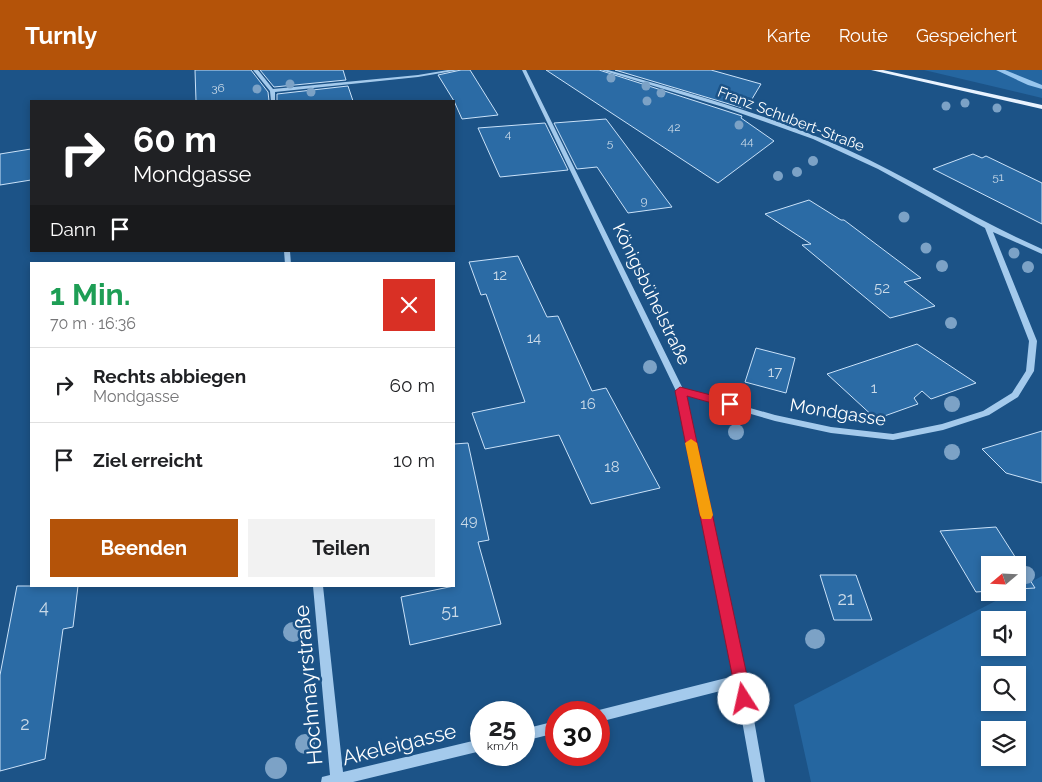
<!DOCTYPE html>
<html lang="de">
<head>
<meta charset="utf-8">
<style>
	body { margin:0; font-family:Raleway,sans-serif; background:#f2f2f2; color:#202124; height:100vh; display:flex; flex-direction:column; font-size:19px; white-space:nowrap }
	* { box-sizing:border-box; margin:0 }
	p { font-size:16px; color:#757577 }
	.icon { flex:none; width:28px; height:28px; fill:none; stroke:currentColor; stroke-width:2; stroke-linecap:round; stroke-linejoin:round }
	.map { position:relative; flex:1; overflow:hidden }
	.sheet { position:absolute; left:30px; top:192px; width:425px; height:325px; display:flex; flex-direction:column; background:#fff; border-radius:0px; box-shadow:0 2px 8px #0003 }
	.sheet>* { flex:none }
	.guide { position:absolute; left:30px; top:30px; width:425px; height:152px; border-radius:0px; box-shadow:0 2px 8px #0003; background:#202124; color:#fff; overflow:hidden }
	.needle { width:32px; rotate:251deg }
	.buttons { position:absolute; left:981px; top:486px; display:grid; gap:10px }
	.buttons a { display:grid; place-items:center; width:45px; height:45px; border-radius:0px; background:#fff; box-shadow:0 2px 8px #0003; font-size:25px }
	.speed { position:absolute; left:470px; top:631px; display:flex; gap:10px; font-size:25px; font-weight:700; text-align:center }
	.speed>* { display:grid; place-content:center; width:65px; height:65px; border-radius:50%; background:#fff; box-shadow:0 2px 8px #0003; line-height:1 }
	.speed small { font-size:12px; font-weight:400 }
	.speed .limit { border:8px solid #d22; background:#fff; color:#111 }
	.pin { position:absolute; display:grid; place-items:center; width:42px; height:42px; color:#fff; margin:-21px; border-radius:10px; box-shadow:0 2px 8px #0006 }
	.me { position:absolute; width:55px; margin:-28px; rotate:350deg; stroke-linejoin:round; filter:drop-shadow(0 0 4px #0008) }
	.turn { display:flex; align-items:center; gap:18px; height:105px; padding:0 20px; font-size:22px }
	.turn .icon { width:65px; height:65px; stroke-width:2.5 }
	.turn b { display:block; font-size:35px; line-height:42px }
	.then { display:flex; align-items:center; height:48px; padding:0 20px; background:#0003; gap:10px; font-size:19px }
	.round { display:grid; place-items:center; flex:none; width:52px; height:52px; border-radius:0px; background:#f2f2f2 }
	.summary { display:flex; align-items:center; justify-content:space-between; height:85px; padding:0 20px }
	h1 { font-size:30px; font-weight:700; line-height:38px; color:#1e9e55 }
	.cta { display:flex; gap:10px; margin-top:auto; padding:10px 20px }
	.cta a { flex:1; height:58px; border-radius:0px; background:#b45309; color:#fff; font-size:20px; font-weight:700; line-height:58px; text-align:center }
	.cta a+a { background:#f2f2f2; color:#202124 }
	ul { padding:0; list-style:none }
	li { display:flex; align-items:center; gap:15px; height:75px; padding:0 20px; border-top:1px solid #e0e0e0 }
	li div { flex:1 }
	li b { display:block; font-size:19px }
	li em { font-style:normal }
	header { display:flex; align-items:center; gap:30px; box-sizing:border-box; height:70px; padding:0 25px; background:#b45309; color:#fff }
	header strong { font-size:24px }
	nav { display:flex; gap:28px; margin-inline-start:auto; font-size:18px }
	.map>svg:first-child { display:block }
	.green { fill:#2566a0; fill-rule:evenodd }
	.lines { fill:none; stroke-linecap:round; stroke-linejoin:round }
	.stream { fill:#98c6ee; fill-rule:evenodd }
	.building { fill:#2b6ba5; stroke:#cae2f9 }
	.minor { fill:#a4caec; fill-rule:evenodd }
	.major { fill:#e9f3ff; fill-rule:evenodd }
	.tree { fill:#7ca2c6 }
	.route { fill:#e11d48; stroke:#92132f }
	.slow { fill:#f59e0b }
	.labels { text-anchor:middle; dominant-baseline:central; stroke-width:5; stroke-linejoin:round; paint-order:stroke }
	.far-number-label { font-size:12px; fill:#cadae8 }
	.far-street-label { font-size:15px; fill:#fff; stroke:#1c5387 }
	.number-label { font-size:15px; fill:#cadae8 }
	.street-label { font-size:18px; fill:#fff; stroke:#1c5387 }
	.near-number-label { font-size:18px; fill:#cadae8 }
	.near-street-label { font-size:21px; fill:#fff; stroke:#1c5387 }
</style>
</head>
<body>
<header>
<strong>Turnly</strong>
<nav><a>Karte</a><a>Route</a><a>Gespeichert</a></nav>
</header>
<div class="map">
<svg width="1042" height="712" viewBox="0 0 1042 712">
	<rect width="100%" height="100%" fill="#1c5387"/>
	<path class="green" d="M924 0H1042V28Z
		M1042 506V712H811L794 635 1011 523 1018 522V519ZM990 550H1018V578H990ZM990 605H1018V632H990ZM990 660H1018V688H990Z"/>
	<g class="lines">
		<path class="stream" d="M996 0H1005L1042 15V19L1028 15Z"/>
	</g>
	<path class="building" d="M195 0H251L268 22 269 31H196Z
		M260 0H343L346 10 274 17Z
		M461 0H470L498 45 462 49 454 31 438 5Z
		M546 0H599L742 46 741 48 774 71 718 113Z
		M615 0H711L761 14 746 39Z
		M348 16 353 31H277V24Z
		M606 49 672 137 628 143 597 97 577 99 554 53Z
		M545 53 568 100 500 107 478 58Z
		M31 79V110L0 115V84Z
		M973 84 982 88 986 86 1042 113V154L933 99Z
		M809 130 841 150H844L921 208 904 212 935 236 890 248 802 175 811 174 765 144Z
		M518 186 547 247 558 246 592 321 606 318 660 418 591 434 559 365 485 379 472 343 525 332 486 224 481 225 469 192Z
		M917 274 976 313 931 329 922 321 914 328 918 334 876 349 827 304Z
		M756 278 795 288 786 323 745 312Z
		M1042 361V413L1006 403 982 379Z
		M468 373 489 470 478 472 501 554 410 575 401 527 454 516V374Z
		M996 457 1035 518 1018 519V495H990V521L976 522 940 461Z
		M820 505H856L872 550H834Z
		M17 516H78L73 557 63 559 45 689 0 701V605Z"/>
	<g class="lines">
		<path class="minor" d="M253 0H258L273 19 418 5 448 0H459L418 7 275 22V31H271L270 21Z
			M522 0H526L683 319 775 345 831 357 893 364 942 354 983 341 1012 323 1026 301 1029 271 985 158 878 99 813 69 723 37 601 0H608C689 23 770 45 846 79 913 109 975 150 1042 179V184L993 162 1037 271 1034 301 1018 327 989 345 943 360 893 370 831 363 775 351 685 325 747 610 765 712H753L736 617 599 652V642H594L599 640 734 606 676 321Z
			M284 181H290L291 194H285Z
			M313 516H323L343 702 481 669V681L353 712H321L322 707 330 705Z
			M556 651V663L524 671V659Z"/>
		<path class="major" d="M871 0H883L1042 35V39Z"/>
	</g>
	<g class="tree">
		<circle cx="611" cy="8" r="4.5"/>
		<circle cx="290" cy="14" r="4.5"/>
		<circle cx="646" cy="16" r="4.5"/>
		<circle cx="257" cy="19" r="4.5"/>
		<circle cx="311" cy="22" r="4.5"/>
		<circle cx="661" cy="23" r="4.5"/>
		<circle cx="647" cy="31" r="4.5"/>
		<circle cx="965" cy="33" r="4.5"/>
		<circle cx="946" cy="36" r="4.5"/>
		<circle cx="997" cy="38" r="4.5"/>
		<circle cx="792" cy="50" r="4.5"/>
		<circle cx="739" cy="55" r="4.5"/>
		<circle cx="813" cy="91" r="5"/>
		<circle cx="797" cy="102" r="5"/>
		<circle cx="778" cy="106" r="5"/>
		<circle cx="904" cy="147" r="5.5"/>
		<circle cx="926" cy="178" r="5.5"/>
		<circle cx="1014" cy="183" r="5.5"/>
		<circle cx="942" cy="196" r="6"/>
		<circle cx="1028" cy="197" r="6"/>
		<circle cx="951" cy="253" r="6"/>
		<circle cx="650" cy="297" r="7"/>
		<circle cx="952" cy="334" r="8"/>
		<circle cx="736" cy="362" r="8"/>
		<circle cx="952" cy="382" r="8"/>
		<circle cx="1026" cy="505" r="9"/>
		<circle cx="293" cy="562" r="10"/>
		<circle cx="815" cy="569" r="10"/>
		<circle cx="305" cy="674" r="10"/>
		<circle cx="276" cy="698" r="11"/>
	</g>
	<path class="route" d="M680 317 734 331 735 334 730 338 687 326 752 629 750 634 744 636 739 634 737 629 675 321Z"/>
	<path class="slow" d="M691 369 697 373 713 445 711 449H702L700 445 685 373Z"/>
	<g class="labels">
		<g class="far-number-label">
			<text x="218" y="18">36</text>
			<text x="674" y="57">42</text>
			<text x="508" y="64">4</text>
			<text x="747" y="71">44</text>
			<text x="610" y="73">5</text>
			<text x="998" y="107">51</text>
			<text x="644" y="131">9</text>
		</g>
		<g class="far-street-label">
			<text transform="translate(791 49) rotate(21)">Franz Schubert-Straße</text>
		</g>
		<g class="number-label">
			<text x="500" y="205">12</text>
			<text x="882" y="218">52</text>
			<text x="534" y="268">14</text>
			<text x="775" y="302">17</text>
			<text x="874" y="318">1</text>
			<text x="588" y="334">16</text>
			<text x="612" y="397">18</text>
			<text x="469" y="451">49</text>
		</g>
		<g class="street-label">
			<text transform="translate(652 224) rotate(64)">Königsbühelstraße</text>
			<text transform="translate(838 342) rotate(9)">Mondgasse</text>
		</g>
		<g class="near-number-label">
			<text x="846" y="528">21</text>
			<text x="44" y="536">4</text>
			<text x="450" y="540">51</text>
			<text x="25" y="653">2</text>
		</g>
		<g class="near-street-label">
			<text transform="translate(308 615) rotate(-95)">Hochmayrstraße</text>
			<text transform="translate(399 674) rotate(-14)">Akeleigasse</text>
		</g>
	</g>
</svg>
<div class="buttons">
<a><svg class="needle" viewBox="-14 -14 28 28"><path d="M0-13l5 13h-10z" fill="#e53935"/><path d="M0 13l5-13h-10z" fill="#757577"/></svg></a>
<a><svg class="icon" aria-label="sound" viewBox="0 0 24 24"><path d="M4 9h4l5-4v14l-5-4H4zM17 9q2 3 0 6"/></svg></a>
<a><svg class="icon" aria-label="search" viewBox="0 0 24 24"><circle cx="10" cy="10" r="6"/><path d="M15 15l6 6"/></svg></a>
<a><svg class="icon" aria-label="layers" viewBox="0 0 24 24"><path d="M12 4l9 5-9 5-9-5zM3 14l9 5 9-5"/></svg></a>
</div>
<div class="speed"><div>25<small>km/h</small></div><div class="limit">30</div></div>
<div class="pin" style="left:730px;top:334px;background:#d93025"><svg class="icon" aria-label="arrive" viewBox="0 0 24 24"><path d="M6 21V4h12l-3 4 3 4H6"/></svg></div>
<svg class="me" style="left:744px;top:629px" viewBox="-20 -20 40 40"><circle r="19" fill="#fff"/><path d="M0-13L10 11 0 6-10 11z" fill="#e11d48"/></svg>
<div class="guide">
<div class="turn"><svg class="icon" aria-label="right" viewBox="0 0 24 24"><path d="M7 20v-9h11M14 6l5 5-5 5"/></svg><div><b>60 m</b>Mondgasse</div></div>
<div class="then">Dann<svg class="icon" aria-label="arrive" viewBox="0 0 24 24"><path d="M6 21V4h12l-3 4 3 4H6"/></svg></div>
</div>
<section class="sheet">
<div class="summary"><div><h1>1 Min.</h1><p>70 m · 16:36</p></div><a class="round" style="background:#d93025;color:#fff"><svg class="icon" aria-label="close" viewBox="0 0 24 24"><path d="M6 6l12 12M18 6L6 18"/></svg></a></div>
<ul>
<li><svg class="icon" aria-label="right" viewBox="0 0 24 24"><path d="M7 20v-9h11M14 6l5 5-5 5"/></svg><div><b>Rechts abbiegen</b><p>Mondgasse</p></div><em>60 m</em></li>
<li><svg class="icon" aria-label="arrive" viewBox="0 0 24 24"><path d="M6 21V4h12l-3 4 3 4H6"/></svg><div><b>Ziel erreicht</b></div><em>10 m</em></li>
</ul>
<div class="cta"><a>Beenden</a><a>Teilen</a></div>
</section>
</div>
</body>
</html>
